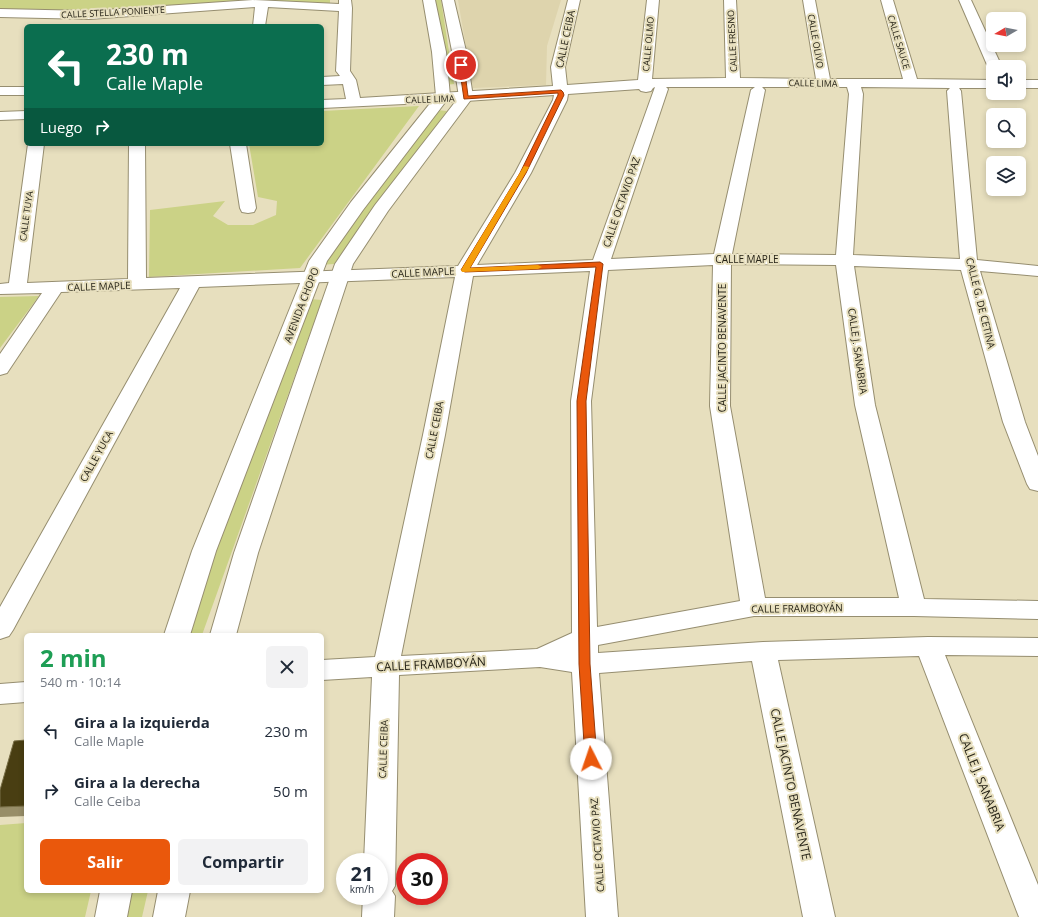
<!DOCTYPE html>
<html lang="es">
<head>
<meta charset="utf-8">
<style>
	body { margin:0; font-family:"Open Sans",sans-serif; background:#f2f2f3; color:#1f2937; height:100vh; display:flex; flex-direction:column; font-size:15px; white-space:nowrap }
	* { box-sizing:border-box; margin:0 }
	p { font-size:13px; color:#747a83 }
	.icon { flex:none; width:22px; height:22px; fill:none; stroke:currentColor; stroke-width:2; stroke-linecap:round; stroke-linejoin:round }
	.map { position:relative; flex:1; overflow:hidden }
	.drawer { position:absolute; left:24px; top:633px; width:300px; height:260px; display:flex; flex-direction:column; background:#fff; border-radius:6px; box-shadow:0 2px 6px #0003 }
	.drawer>* { flex:none }
	.banner { position:absolute; left:24px; top:24px; width:300px; height:122px; border-radius:6px; box-shadow:0 2px 6px #0003; background:#0b6e4f; color:#fff; overflow:hidden }
	.needle { width:26px; rotate:260deg }
	.buttons { position:absolute; left:986px; top:12px; display:grid; gap:8px }
	.buttons a { display:grid; place-items:center; width:40px; height:40px; border-radius:6px; background:#fff; box-shadow:0 2px 6px #0003; font-size:20px }
	.speed { position:absolute; left:336px; top:853px; display:flex; gap:8px; font-size:20px; font-weight:700; text-align:center }
	.speed>* { display:grid; place-content:center; width:52px; height:52px; border-radius:50%; background:#fff; box-shadow:0 2px 6px #0003; line-height:1 }
	.speed small { font-size:10px; font-weight:400 }
	.speed .limit { border:6px solid #d22; background:#fff; color:#111 }
	.pin { position:absolute; display:grid; place-items:center; width:34px; height:34px; color:#fff; margin:-17px; border:2px solid #fff; border-radius:50%; box-shadow:0 1px 4px #0007 }
	.me { position:absolute; width:44px; margin:-22px; rotate:356deg; stroke-linejoin:round; filter:drop-shadow(0 0 3px #0008) }
	.turn { display:flex; align-items:center; gap:14px; height:84px; padding:0 16px; font-size:18px }
	.turn .icon { width:52px; height:52px; stroke-width:2.5 }
	.turn b { display:block; font-size:28px; line-height:34px }
	.then { display:flex; align-items:center; height:38px; padding:0 16px; background:#0003; gap:8px; font-size:15px }
	.round { display:grid; place-items:center; flex:none; width:42px; height:42px; border-radius:6px; background:#f2f2f3 }
	.headline { display:flex; align-items:center; justify-content:space-between; height:68px; padding:0 16px }
	h1 { font-size:24px; font-weight:700; line-height:30px; color:#1e9e55 }
	.cta { display:flex; gap:8px; margin-top:auto; padding:8px 16px }
	.cta a { flex:1; height:46px; border-radius:6px; background:#ea580c; color:#fff; font-size:16px; font-weight:700; line-height:46px; text-align:center }
	.cta a+a { background:#f2f2f3; color:#1f2937 }
	ul { padding:0; list-style:none }
	li { display:flex; align-items:center; gap:12px; height:60px; padding:0 16px }
	li div { flex:1 }
	li b { display:block; font-size:15px }
	li em { font-style:normal }
	.map>svg:first-child { display:block }
	.built { fill:#ded4ad }
	.green { fill:#cbd286 }
	.lines { fill:none; stroke-linecap:round; stroke-linejoin:round }
	.minor-casing { stroke:#968e70; stroke-width:2 }
	.tertiary-casing { stroke:#968e70; stroke-width:2 }
	.minor { fill:#fff; fill-rule:evenodd }
	.tertiary { fill:#fff; fill-rule:evenodd }
	.wall { fill:#988e68 }
	.building { fill:#493e12; stroke:#786e46 }
	.route { fill:#ea580c; stroke:#983908 }
	.slow { fill:#f59e0b }
	.labels { text-anchor:middle; dominant-baseline:central; stroke-width:4; stroke-linejoin:round; paint-order:stroke }
	.far-street-label { font-size:9px; fill:#272418; stroke:#e7dfbe }
	.street-label { font-size:10px; fill:#272418; stroke:#e7dfbe }
	.near-street-label { font-size:12px; fill:#272418; stroke:#e7dfbe }
</style>
</head>
<body>
<div class="map">
<svg width="1038" height="917" viewBox="0 0 1038 917">
	<rect width="100%" height="100%" fill="#e7dfbe"/>
	<path class="built" d="M458 0H561L547 46 546 85 473 88Z"/>
	<path class="green" d="M0 0H330V4L90 12 0 10Z
		M433 0H441L454 84 445 85Z
		M419 106 300 268 149 277 150 210 225 201 213 216 228 225H253L276 215 277 201 258 197 249 144H322V111Z
		M437 110 447 111 334 264 319 265Z
		M39 296 0 348V297Z
		M309 299 322 300 202 635H183Z
		M26 823V891H91L85 917H0V825Z
		M124 891H148L142 917H119Z"/>
	<g class="lines">
		<g class="minor-casing">
			<path id="minor" d="M253 0 339 4V0H351L352 8 350 71 356 80 360 98 553 86 551 67 568 0H580L565 67 567 85 638 80 647 0H659L652 79 726 78 724 0H736L740 78 816 79 803 0H815L830 79H903L881 0H893L917 79 993 80V88H959L961 91 977 260 1038 266V276L980 271 1025 422 1038 456V491L1030 489 1027 484 1003 422 961 270 854 266 875 405 924 599 1038 601V619L914 616H754L598 645V653L763 642 928 637 1038 638V656L945 655 1038 885V917H1019L919 656 778 660 835 917H803L752 661 599 673 618 917H586L572 672 540 667 399 675 395 886 392 891 395 896 394 917H362L363 896H379V862H364L372 677 322 680V660L375 657 423 435 455 277 199 287 13 630 9 636 0 639V607L180 288 61 292 7 373 0 375V354L42 293 0 294V284L9 283 28 144H44L27 283 128 279 129 144H145L146 278 458 266 515 173 553 100 554 95 466 101 322 108V100L346 99 343 84 322 85V77L340 76 336 71 339 11 268 7 265 26H253L255 7 90 19 0 17V9L90 11ZM655 87 593 260 477 265 531 173 567 100 568 94 639 89 641 91 646 92 651 91 653 88ZM666 87H755L751 90 714 254 611 259 668 89ZM762 87H847L849 94 836 255 732 254 765 90ZM861 87 950 88 947 91 960 259 853 255 863 94ZM731 264 836 265 855 405 899 598H765L730 406ZM713 265 710 406 740 601 597 627 591 401 608 270ZM590 271 571 401 572 633 537 649 401 656 445 435 473 276Z
				M959 0H971L1002 67H993V71L988 67Z
				M1019 80H1038V88H1019Z
				M0 87H26V95H0Z
				M26 111V119L0 120V112Z
				M230 144H246L256 208 254 212 248 213 242 212 240 208Z
				M26 682V702L0 704V684Z"/>
		</g>
		<g class="tertiary-casing">
			<path id="tertiary" d="M423 0H435L446 52 450 96 363 210 327 261 216 551 190 635H164L192 551 309 261 351 202 436 96 432 52Z
				M442 0H454L466 51 473 97 388 211 353 264 258 553 236 635H210L234 553 335 264 375 205 459 97 452 51Z
				M100 891H132L127 917H95Z
				M158 891H190L185 917H153Z"/>
		</g>
		<use href="#minor" class="minor"/>
		<use href="#tertiary" class="tertiary"/>
	</g>
	<path class="wall" d="M26 740V816L0 817V790Z"/>
	<path class="building" d="M26 740V806L0 807V790L14 741Z"/>
	<path class="route" d="M461 63 464 65 468 96 561 90 563 92 564 95 526 173 470 268 600 262 603 264 586 401 590 664 597 759 596 762 591 763 587 762 585 759 579 664 577 401 596 267 465 272 461 270 520 173 558 95V93L464 99 459 65Z"/>
	<path class="slow" d="M524 166 529 167 470 268 538 265 542 267 538 269 462 272 461 270Z"/>
	<g class="labels">
		<g class="far-street-label">
			<text transform="translate(113 12) rotate(-3)">CALLE STELLA PONIENTE</text>
			<text transform="translate(732 41) rotate(-93)">CALLE FRESNO</text>
			<text transform="translate(816 41) rotate(80)">CALLE OLIVO</text>
			<text transform="translate(899 42) rotate(73)">CALLE SAUCE</text>
			<text transform="translate(648 44) rotate(-85)">CALLE OLMO</text>
			<text transform="translate(813 83) rotate(1)">CALLE LIMA</text>
			<text transform="translate(430 99) rotate(-2)">CALLE LIMA</text>
			<text transform="translate(26 216) rotate(-82)">CALLE TUYA</text>
		</g>
		<g class="street-label">
			<text transform="translate(565 39) rotate(-78)">CALLE CEIBA</text>
			<text transform="translate(621 202) rotate(-71)">CALLE OCTAVIO PAZ</text>
			<text x="747" y="259">CALLE MAPLE</text>
			<text transform="translate(423 272) rotate(-3)">CALLE MAPLE</text>
			<text transform="translate(99 286) rotate(-2)">CALLE MAPLE</text>
			<text transform="translate(981 303) rotate(76)">CALLE G. DE CETINA</text>
			<text transform="translate(301 305) rotate(-69)">AVENIDA CHOPO</text>
			<text transform="translate(722 348) rotate(-90)">CALLE JACINTO BENAVENTE</text>
			<text transform="translate(858 351) rotate(82)">CALLE J. SANABRIA</text>
			<text transform="translate(434 430) rotate(-79)">CALLE CEIBA</text>
			<text transform="translate(96 456) rotate(-61)">CALLE YUCA</text>
			<text transform="translate(797 608) rotate(-1)">CALLE FRAMBOYÁN</text>
			<text transform="translate(383 749) rotate(-88)">CALLE CEIBA</text>
			<text transform="translate(597 845) rotate(-94)">CALLE OCTAVIO PAZ</text>
		</g>
		<g class="near-street-label">
			<text transform="translate(431 664) rotate(-3)">CALLE FRAMBOYÁN</text>
			<text transform="translate(982 782) rotate(68)">CALLE J. SANABRIA</text>
			<text transform="translate(791 784) rotate(78)">CALLE JACINTO BENAVENTE</text>
		</g>
	</g>
</svg>
<div class="buttons">
<a><svg class="needle" viewBox="-14 -14 28 28"><path d="M0-13l5 13h-10z" fill="#e53935"/><path d="M0 13l5-13h-10z" fill="#747a83"/></svg></a>
<a><svg class="icon" aria-label="sound" viewBox="0 0 24 24"><path d="M4 9h4l5-4v14l-5-4H4zM17 9q2 3 0 6"/></svg></a>
<a><svg class="icon" aria-label="search" viewBox="0 0 24 24"><circle cx="10" cy="10" r="6"/><path d="M15 15l6 6"/></svg></a>
<a><svg class="icon" aria-label="layers" viewBox="0 0 24 24"><path d="M12 4l9 5-9 5-9-5zM3 14l9 5 9-5"/></svg></a>
</div>
<div class="speed"><div>21<small>km/h</small></div><div class="limit">30</div></div>
<div class="pin" style="left:461px;top:65px;background:#d93025"><svg class="icon" aria-label="arrive" viewBox="0 0 24 24"><path d="M6 21V4h12l-3 4 3 4H6"/></svg></div>
<svg class="me" style="left:591px;top:759px" viewBox="-20 -20 40 40"><circle r="19" fill="#fff"/><path d="M0-13L10 11 0 6-10 11z" fill="#ea580c"/></svg>
<div class="banner">
<div class="turn"><svg class="icon" aria-label="left" viewBox="0 0 24 24"><path d="M17 20v-9H6M10 6l-5 5 5 5"/></svg><div><b>230 m</b>Calle Maple</div></div>
<div class="then">Luego<svg class="icon" aria-label="right" viewBox="0 0 24 24"><path d="M7 20v-9h11M14 6l5 5-5 5"/></svg></div>
</div>
<section class="drawer">
<div class="headline"><div><h1>2 min</h1><p>540 m · 10:14</p></div><a class="round"><svg class="icon" aria-label="close" viewBox="0 0 24 24"><path d="M6 6l12 12M18 6L6 18"/></svg></a></div>
<ul>
<li><svg class="icon" aria-label="left" viewBox="0 0 24 24"><path d="M17 20v-9H6M10 6l-5 5 5 5"/></svg><div><b>Gira a la izquierda</b><p>Calle Maple</p></div><em>230 m</em></li>
<li><svg class="icon" aria-label="right" viewBox="0 0 24 24"><path d="M7 20v-9h11M14 6l5 5-5 5"/></svg><div><b>Gira a la derecha</b><p>Calle Ceiba</p></div><em>50 m</em></li>
</ul>
<div class="cta"><a>Salir</a><a>Compartir</a></div>
</section>
</div>
</body>
</html>
